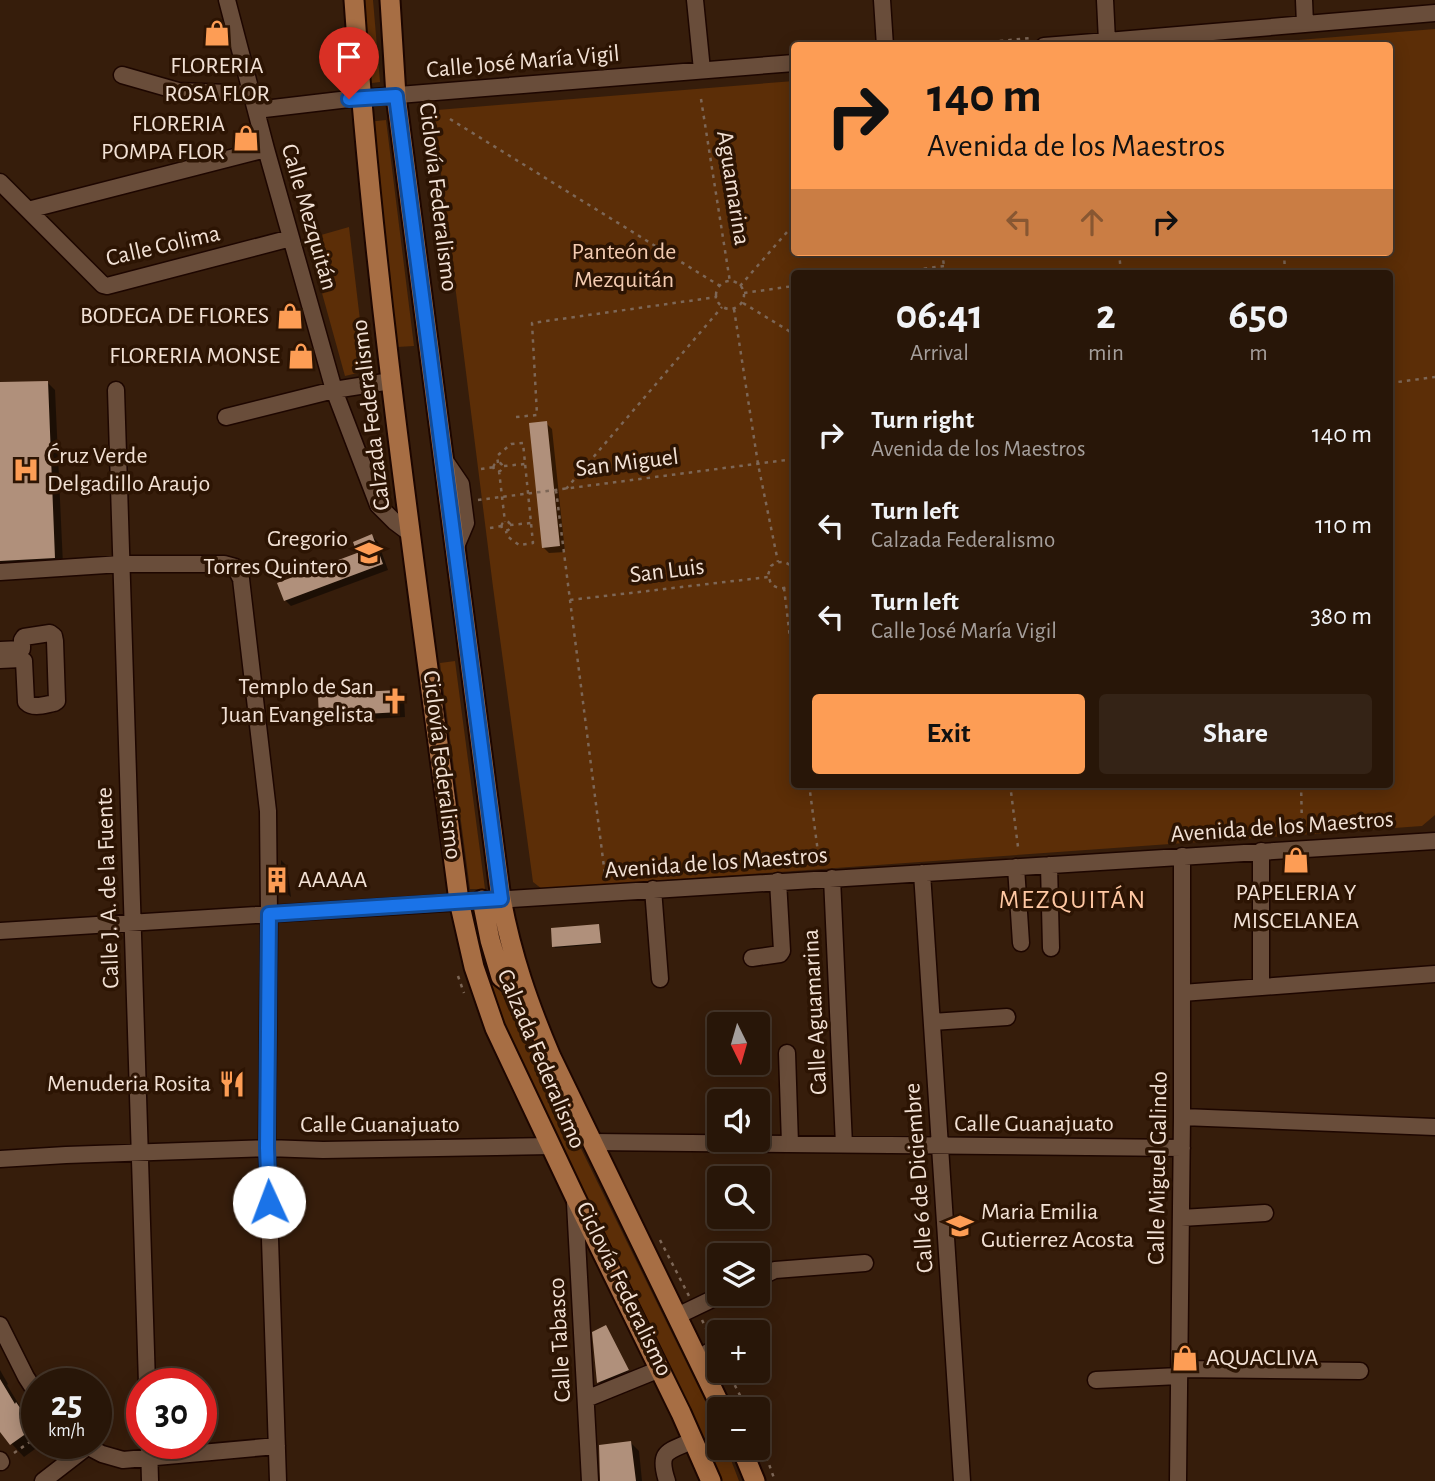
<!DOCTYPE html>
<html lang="en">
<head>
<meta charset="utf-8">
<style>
	body { margin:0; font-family:"Alegreya Sans",sans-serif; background:#342316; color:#f1f3f6; height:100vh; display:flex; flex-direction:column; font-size:26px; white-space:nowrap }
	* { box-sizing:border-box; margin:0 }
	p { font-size:23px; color:#a59f9c }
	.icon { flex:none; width:38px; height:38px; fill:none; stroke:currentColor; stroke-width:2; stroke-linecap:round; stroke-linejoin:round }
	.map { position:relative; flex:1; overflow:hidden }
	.sheet { position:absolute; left:791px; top:270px; width:602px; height:518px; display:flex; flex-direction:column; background:#281608; border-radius:7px; box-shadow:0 4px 18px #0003,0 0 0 2px #443529 }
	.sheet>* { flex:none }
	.hud { position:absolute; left:791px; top:42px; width:602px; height:214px; border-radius:7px; box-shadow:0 4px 18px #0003,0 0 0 2px #443529; background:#fd9d55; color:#111; overflow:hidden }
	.needle { width:46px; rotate:175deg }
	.buttons { position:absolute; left:707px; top:1012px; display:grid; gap:14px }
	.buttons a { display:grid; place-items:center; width:63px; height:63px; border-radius:7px; background:#281608; box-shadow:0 4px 18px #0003,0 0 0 2px #443529; font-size:35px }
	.speed { position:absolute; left:21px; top:1368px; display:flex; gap:14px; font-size:35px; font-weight:700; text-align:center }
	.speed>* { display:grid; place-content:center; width:91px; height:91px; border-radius:50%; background:#281608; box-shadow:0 4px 18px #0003,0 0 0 2px #443529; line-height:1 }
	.speed small { font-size:18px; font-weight:400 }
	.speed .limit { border:10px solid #d22; background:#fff; color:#111 }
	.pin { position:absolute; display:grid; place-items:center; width:60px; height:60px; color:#fff; margin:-72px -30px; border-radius:50% 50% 50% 0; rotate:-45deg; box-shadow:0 0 7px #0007 }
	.pin .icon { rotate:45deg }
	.me { position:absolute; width:77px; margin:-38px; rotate:358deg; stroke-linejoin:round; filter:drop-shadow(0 0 5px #0008) }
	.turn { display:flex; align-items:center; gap:24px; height:147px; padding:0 21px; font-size:32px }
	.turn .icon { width:91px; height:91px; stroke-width:2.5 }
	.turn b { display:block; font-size:49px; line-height:60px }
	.lanes { display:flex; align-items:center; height:66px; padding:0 21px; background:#0003; justify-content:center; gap:35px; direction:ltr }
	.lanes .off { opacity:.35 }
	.eta { display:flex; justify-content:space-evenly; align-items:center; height:119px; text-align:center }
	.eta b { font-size:42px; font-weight:700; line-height:49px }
	.cta { display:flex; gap:14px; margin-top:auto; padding:14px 21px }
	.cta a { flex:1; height:80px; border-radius:7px; background:#fd9d55; color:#111; font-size:28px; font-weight:700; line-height:80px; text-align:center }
	.cta a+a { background:#342316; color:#f1f3f6 }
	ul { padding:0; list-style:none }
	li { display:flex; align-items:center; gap:21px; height:91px; padding:0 21px }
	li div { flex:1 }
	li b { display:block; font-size:26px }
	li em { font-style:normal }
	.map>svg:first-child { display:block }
	.green { fill:#5c2e07; fill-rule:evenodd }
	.shadow { fill:#0007 }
	.building { fill:#b0907b }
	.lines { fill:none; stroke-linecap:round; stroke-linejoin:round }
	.minor-casing { stroke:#1d0600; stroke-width:19 }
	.major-casing { stroke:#1d0600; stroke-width:23 }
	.path { stroke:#7d6757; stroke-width:2.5; stroke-dasharray:3.5 5; stroke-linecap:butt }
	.minor { stroke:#694d3a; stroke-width:16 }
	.major { stroke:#a76e44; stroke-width:19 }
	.route-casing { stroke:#114b97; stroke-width:18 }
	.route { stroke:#1a73e8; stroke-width:12 }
	.labels { text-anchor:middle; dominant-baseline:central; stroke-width:7; stroke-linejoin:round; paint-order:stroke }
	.street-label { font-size:24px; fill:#f2e1d5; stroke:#2c1403 }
	.poi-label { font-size:24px; fill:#f2e1d5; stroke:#2c1403; text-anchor:end }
	.park-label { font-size:24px; fill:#f3cbb1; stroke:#2c1403 }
	.neighbourhood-label { font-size:26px; letter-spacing:2px; fill:#ffc8a3; stroke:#2c1403 }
</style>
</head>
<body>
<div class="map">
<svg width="1435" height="1481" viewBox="0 0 1435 1481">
	<rect width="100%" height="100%" fill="#361d0b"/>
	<path class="green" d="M357 0H373L380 82 364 84Z
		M1435 29V815L1422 826 542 889 533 882 493 587 434 118 437 110 794 81V252H1390V46L1236 45ZM794 273H1390V784H794Z
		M386 120 414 346 397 347 367 122Z
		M349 227 366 371 345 376 307 239Z
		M455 661 485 889H470L440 663Z
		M484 927 496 976 719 1429V1447H726L739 1481H720L711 1455 506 1031 488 980 475 928Z"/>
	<path class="shadow" d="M47 382 55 390 63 565 7 568 0 562V384Z
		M546 423 552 429 565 552 549 553 543 547Z
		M372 536 378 542 388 570 291 606 285 600 359 554Z
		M398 692 404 698 405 717 335 721V725L327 726 321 720 319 696Z
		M281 860 287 866 291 897 281 888Z
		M599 926 601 944 555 948 554 946Z
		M607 1329 629 1371 600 1384 594 1333Z
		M0 1370 8 1384 7 1385 24 1413 37 1428V1444H42L24 1457 0 1431Z
		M631 1443 639 1451 642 1481H602Z"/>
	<path class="building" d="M48 381 55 558 0 561V382Z
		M547 421 560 546 542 548 529 423Z
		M372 534 383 564 284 601 277 583 357 553 353 542Z
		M399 690 400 712 330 716V720L319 721 318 694Z
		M599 924 601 943 552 947 551 928Z
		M606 1325 629 1370 597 1383 592 1332Z
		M0 1379 15 1404 16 1402 34 1428 10 1445 0 1432Z
		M631 1441 636 1481H600L599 1445Z"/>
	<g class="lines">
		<g class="minor-casing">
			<path id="minor" d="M227 0 266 149 334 390 378 505 395 522 411 534
				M695 0 702 70
				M882 0 885 46
				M1105 0 1107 41
				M1304 0 1305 24
				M1044 46 1107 41 1435 13
				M122 75 178 91 252 94
				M256 110 349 99 794 63
				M0 182 103 285 107 286 291 238
				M28 210 266 149
				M116 390 147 1384
				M226 417 334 390 391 381
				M444 459 461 484 466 523 455 549
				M0 572 121 564H224L235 567 241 579 268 811 269 914 267 1148 278 1481
				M0 650 22 649V640L24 637 50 633 54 636 55 641 57 701 54 703C44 705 33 709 26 702L24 661 21 659 0 660
				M1261 851V987
				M1049 865 1051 948
				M1016 867 1021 943
				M922 873 962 1481
				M832 878 844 1145
				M653 889 660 979
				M0 931 1435 841
				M752 958 780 954 782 951 778 881
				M1182 993 1435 974
				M932 1022 1007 1017
				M787 1053 790 1144
				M1182 1117 1435 1127
				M592 1142 1182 1148
				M0 1159 66 1155 267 1148 323 1150 551 1146
				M575 1203 590 1481
				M1181 1218 1265 1213
				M758 1278 775 1270 865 1263
				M677 1316 725 1293
				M0 1325 26 1377 37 1394
				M758 1335 760 1338 758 1341
				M698 1358 719 1346
				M1179 1369 1360 1371
				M1096 1380 1179 1376
				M586 1399 660 1369
				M83 1444 102 1454 123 1460 277 1446
				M149 1444 150 1481
				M0 1460 1 1462
				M43 1481 87 1447
				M667 1481C657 1450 668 1452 694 1440
				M1178 1481 1182 1117V856"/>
		</g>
		<g class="major-casing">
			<path id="major" d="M354 0C375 302 420 602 459 901L474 967 495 1028 575 1197 681 1413 711 1481
				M390 0 396 96 501 899C512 957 528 1003 551 1057L722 1409
				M482 900 490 940 501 977 526 996
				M741 1447 755 1481"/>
		</g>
		<path class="path" d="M949 46 1030 38
			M701 99 730 282
			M450 119 720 286
			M942 252 945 273
			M1119 252 1121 273
			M1284 252 1285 273
			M890 273 944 266
			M716 295a14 14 0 1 1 28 0a14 14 0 1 1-28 0Z
			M740 286 794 224
			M744 293 794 286
			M743 303 794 334
			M734 309 758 464 778 562
			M1390 383 1435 377
			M516 417 537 415 532 323 717 297
			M493.5 467a4.5 4.5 0 1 1 9 0a4.5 4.5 0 1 1-9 0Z
			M498 463 497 456 511 444 523 443 533 543 519 545 507 536 506 531
			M504 466 525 464
			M481 469 494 467
			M499 471 505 522
			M566 489 722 307
			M556 490 605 875
			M478 500 794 459
			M501.5 526a4.5 4.5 0 1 1 9 0a4.5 4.5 0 1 1-9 0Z
			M510 525 531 523
			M490 528 502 526
			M794 572C790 561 780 559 771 566L768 575 771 584C780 591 790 589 794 579
			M784 588 794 671
			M570 600 768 577
			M809 784 819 860
			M1010 784 1018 847
			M1301 784 1302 827
			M458 976 464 993
			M660 1240 689 1296
			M702 1320 710 1336
			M727 1370 747 1409
			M758 1433 775 1481
			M14 1453 37 1437"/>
		<use href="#minor" class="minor"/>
		<use href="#major" class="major"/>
	</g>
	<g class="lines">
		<g class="route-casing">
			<path id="route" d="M269 1202 267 1148 269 914 501 899 396 96 349 99"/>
		</g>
		<use href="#route" class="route"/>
	</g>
	<defs>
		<g id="shop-bare" transform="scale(2.1)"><path d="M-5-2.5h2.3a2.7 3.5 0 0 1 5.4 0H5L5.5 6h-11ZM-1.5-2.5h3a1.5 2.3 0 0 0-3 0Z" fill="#fd9d55" stroke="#2c1403" stroke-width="2.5" paint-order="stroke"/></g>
		<g id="hospital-bare" transform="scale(2.1)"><path d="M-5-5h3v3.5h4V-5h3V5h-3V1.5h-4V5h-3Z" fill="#fd9d55" stroke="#2c1403" stroke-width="2.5" paint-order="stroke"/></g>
		<g id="school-bare" transform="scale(2.1)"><path d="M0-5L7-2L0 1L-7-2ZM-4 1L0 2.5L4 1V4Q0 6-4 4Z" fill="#fd9d55" stroke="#2c1403" stroke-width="2.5" paint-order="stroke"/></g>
		<g id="church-bare" transform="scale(2.1)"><path d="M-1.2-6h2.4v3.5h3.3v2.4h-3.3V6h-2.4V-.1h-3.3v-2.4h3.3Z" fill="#fd9d55" stroke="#2c1403" stroke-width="2.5" paint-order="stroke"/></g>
		<g id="building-bare" transform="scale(2.1)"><path d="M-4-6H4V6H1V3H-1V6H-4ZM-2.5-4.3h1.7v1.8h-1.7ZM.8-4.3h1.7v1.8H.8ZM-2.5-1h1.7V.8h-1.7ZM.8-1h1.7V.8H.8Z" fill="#fd9d55" stroke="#2c1403" stroke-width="2.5" paint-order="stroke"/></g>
		<g id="restaurant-bare" transform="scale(2.1)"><path d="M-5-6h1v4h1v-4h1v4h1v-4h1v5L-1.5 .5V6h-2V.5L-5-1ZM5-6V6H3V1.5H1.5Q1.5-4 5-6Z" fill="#fd9d55" stroke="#2c1403" stroke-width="2.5" paint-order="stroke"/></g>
	</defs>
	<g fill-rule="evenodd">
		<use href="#shop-bare" x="217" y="33"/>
		<use href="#shop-bare" x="246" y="138"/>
		<use href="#shop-bare" x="290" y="316"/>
		<use href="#shop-bare" x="301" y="356"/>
		<use href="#hospital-bare" x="26" y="470"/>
		<use href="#school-bare" x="369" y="553"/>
		<use href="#church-bare" x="395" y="701"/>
		<use href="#shop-bare" x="1296" y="860"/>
		<use href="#building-bare" x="277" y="880"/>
		<use href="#restaurant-bare" x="232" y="1084"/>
		<use href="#school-bare" x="960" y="1226"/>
		<use href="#shop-bare" x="1185" y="1358"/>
	</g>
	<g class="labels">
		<g class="street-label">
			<text transform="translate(523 62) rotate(-5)">Calle José María Vigil</text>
			<text transform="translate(733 188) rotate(81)">Aguamarina</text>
			<text transform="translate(438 197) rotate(83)">Ciclovía Federalismo</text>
			<text transform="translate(309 217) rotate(74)">Calle Mezquitán</text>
			<text transform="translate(163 246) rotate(-13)">Calle Colima</text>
			<text transform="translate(371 415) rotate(-97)">Calzada Federalismo</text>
			<text transform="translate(627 463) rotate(-7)">San Miguel</text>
			<text transform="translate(667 571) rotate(-7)">San Luis</text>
			<text transform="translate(442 765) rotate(83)">Ciclovía Federalismo</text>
			<text transform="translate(1282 827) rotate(-4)">Avenida de los Maestros</text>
			<text transform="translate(716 863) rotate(-4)">Avenida de los Maestros</text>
			<text transform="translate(108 888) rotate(-92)">Calle J. A. de la Fuente</text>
			<text transform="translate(815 1012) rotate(-93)">Calle Aguamarina</text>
			<text transform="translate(541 1059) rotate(67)">Calzada Federalismo</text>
			<text x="1034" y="1124">Calle Guanajuato</text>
			<text x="380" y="1125">Calle Guanajuato</text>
			<text transform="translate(1158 1168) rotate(-89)">Calle Miguel Galindo</text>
			<text transform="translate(919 1178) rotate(-94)">Calle 6 de Diciembre</text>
			<text transform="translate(624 1289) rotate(64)">Ciclovía Federalismo</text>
			<text transform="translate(560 1340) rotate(-93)">Calle Tabasco</text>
		</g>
		<g class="poi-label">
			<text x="217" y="66" text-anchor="middle">FLORERIA<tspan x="217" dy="28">ROSA FLOR</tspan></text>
			<text x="225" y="124">FLORERIA<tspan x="225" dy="28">POMPA FLOR</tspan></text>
			<text x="269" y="316">BODEGA DE FLORES</text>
			<text x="280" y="356">FLORERIA MONSE</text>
			<text x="47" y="456" text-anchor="start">Ćruz Verde<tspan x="47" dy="28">Delgadillo Araujo</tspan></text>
			<text x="348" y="539">Gregorio<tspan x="348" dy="28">Torres Quintero</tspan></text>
			<text x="374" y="687">Templo de San<tspan x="374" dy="28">Juan Evangelista</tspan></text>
			<text x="298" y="880" text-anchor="start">AAAAA</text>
			<text x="1296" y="893" text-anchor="middle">PAPELERIA Y<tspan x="1296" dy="28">MISCELANEA</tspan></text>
			<text x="211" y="1084">Menuderia Rosita</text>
			<text x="981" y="1212" text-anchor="start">Maria Emilia<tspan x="981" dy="28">Gutierrez Acosta</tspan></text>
			<text x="1206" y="1358" text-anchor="start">AQUACLIVA</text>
		</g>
		<g class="park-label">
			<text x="624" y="252">Panteón de<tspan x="624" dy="28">Mezquitán</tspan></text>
		</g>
		<g class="neighbourhood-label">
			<text x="1073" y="900">MEZQUITÁN</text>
		</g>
	</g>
</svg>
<div class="buttons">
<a><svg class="needle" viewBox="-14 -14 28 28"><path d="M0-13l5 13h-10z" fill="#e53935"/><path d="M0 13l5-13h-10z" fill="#a59f9c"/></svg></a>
<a><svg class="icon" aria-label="sound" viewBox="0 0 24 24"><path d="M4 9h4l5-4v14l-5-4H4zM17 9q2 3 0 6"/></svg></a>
<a><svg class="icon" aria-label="search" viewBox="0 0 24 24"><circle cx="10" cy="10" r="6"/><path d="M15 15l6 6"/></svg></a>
<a><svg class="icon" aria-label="layers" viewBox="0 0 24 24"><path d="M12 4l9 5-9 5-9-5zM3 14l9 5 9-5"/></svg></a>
<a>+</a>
<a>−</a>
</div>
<div class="speed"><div>25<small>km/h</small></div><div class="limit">30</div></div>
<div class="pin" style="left:349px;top:99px;background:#d93025"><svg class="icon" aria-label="arrive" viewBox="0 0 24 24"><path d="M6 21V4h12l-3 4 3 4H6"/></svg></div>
<svg class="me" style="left:269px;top:1202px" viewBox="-20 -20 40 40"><circle r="19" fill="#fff"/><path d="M0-13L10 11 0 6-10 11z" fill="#1a73e8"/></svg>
<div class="hud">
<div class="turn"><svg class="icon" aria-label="right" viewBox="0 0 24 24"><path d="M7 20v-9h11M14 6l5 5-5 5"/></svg><div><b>140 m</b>Avenida de los Maestros</div></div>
<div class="lanes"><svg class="icon off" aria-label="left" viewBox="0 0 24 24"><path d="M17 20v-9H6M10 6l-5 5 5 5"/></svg><svg class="icon off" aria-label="ahead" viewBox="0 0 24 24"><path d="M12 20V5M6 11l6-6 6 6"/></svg><svg class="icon" aria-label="right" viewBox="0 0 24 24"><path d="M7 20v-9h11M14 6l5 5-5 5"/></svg></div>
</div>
<section class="sheet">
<div class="eta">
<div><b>06:41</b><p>Arrival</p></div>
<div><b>2</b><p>min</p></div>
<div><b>650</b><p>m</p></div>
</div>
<ul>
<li><svg class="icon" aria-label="right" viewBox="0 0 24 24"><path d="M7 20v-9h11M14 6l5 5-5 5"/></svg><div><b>Turn right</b><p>Avenida de los Maestros</p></div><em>140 m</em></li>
<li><svg class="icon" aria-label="left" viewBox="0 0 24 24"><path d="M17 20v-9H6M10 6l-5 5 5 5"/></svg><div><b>Turn left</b><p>Calzada Federalismo</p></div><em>110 m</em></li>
<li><svg class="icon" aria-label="left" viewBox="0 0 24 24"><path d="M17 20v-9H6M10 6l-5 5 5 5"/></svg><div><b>Turn left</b><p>Calle José María Vigil</p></div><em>380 m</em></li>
</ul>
<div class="cta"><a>Exit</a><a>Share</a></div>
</section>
</div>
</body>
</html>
